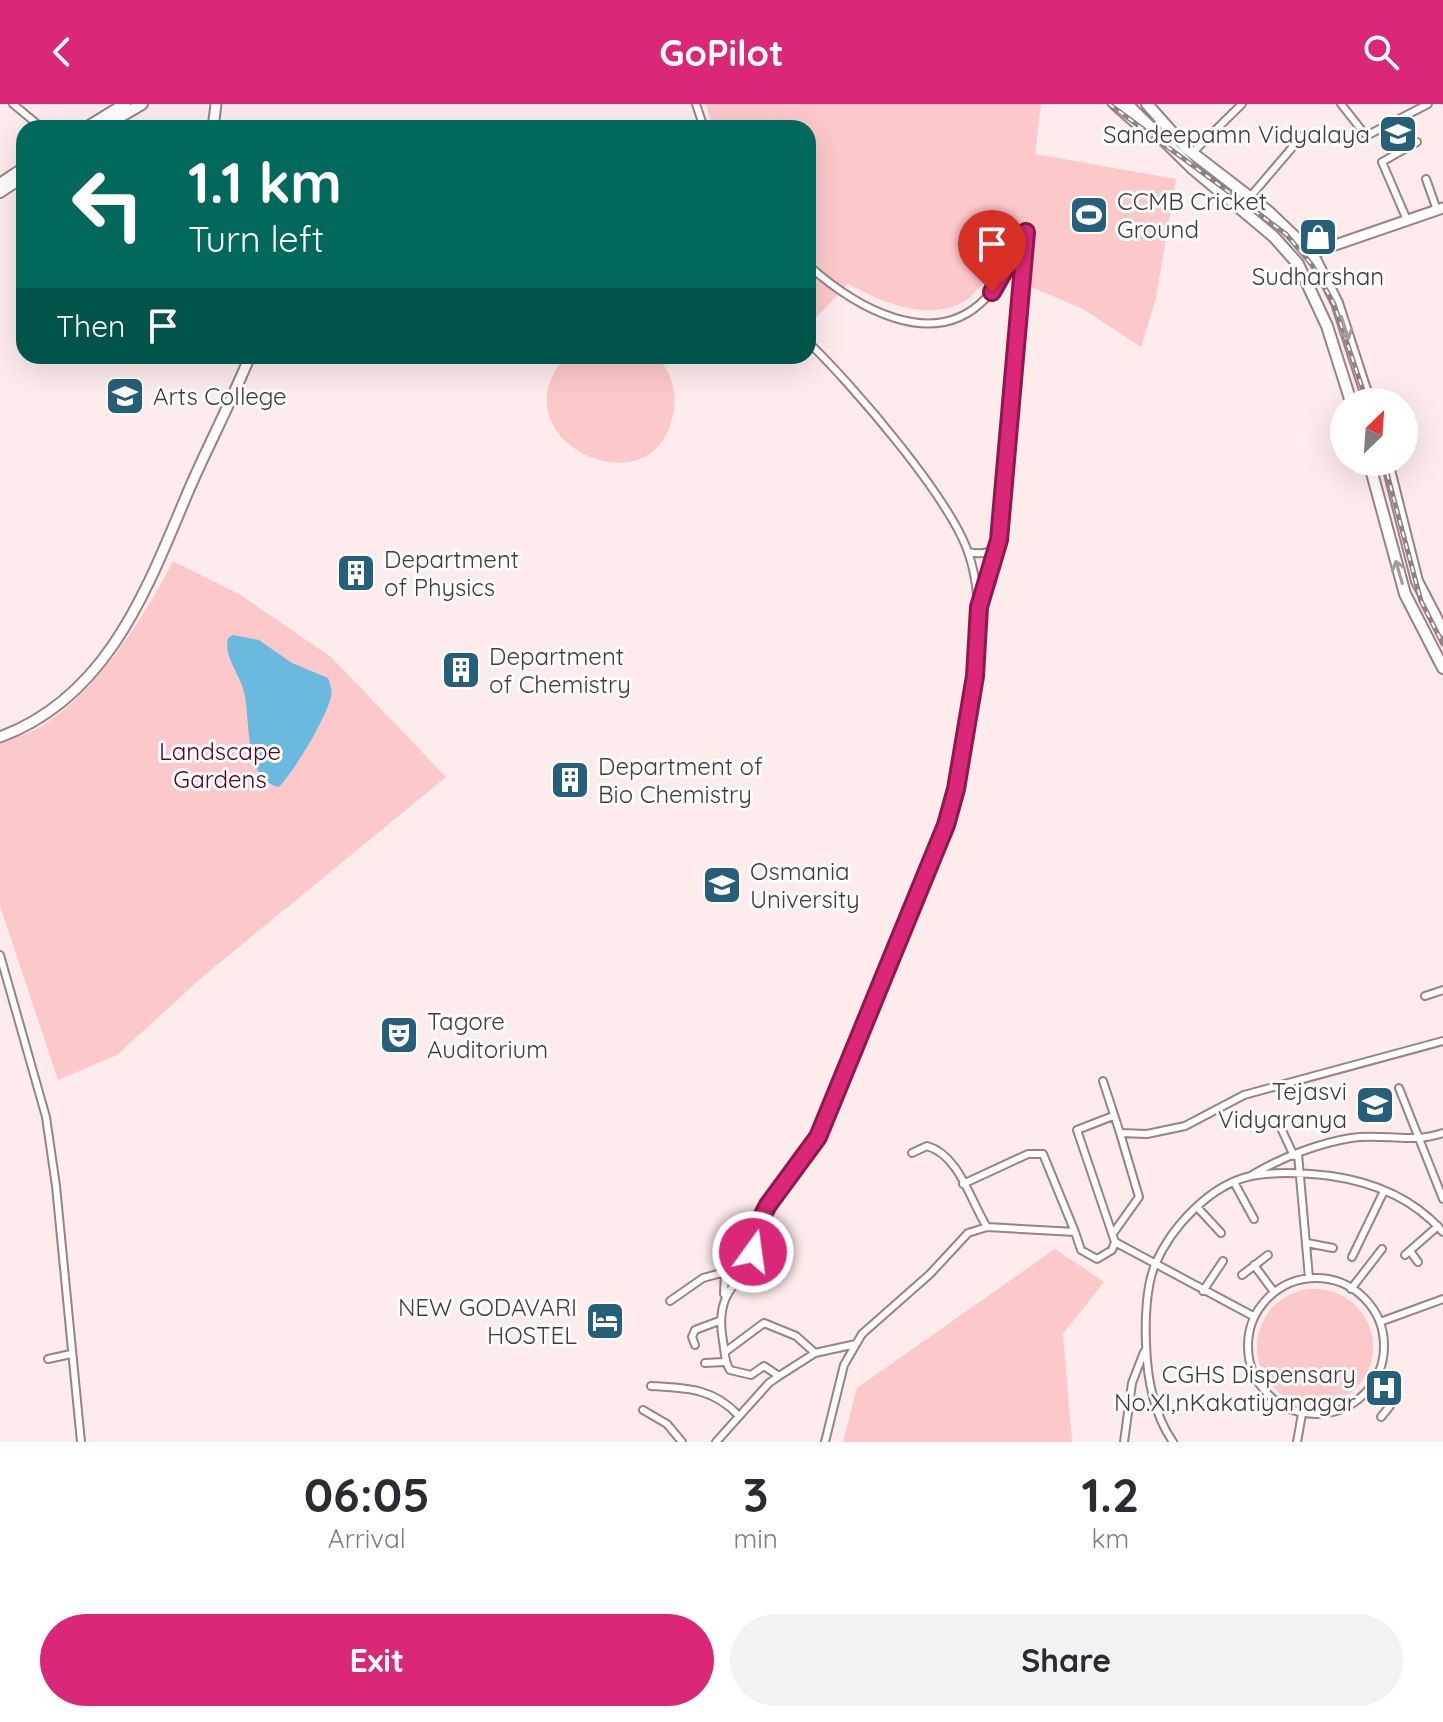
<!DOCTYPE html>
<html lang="en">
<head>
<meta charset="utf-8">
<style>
	body { margin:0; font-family:Quicksand,sans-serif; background:#f2f2f3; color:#2b2b33; height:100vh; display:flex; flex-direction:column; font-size:30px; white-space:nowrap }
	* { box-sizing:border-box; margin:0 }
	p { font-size:26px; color:#7c7c81 }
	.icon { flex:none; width:44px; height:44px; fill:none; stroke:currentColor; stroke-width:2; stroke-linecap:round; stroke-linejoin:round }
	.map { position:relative; height:1338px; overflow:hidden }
	.drawer { display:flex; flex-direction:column; background:#fff; flex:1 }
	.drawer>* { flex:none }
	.top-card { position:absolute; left:16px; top:16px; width:800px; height:244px; border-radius:24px; box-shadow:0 8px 32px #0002; background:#00695c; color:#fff; overflow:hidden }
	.needle { width:52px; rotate:25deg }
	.controls { position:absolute; left:1330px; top:284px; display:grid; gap:16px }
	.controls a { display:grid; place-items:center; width:88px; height:88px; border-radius:50%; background:#fff; box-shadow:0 8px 32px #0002; font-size:40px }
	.pin { position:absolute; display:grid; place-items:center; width:68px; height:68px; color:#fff; margin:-82px -34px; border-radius:50% 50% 50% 0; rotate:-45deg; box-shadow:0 0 8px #0007 }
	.pin .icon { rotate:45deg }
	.me { position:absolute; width:88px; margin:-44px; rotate:14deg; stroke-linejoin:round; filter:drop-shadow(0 0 6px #0008) }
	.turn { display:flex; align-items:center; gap:28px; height:168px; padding:0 40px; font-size:36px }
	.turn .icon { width:104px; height:104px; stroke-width:2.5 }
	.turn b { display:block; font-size:56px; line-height:68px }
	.then { display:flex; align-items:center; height:76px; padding:0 40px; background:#0003; gap:16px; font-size:30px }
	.eta { display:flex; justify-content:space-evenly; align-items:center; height:136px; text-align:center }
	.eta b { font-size:48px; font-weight:700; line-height:56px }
	.action { display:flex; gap:16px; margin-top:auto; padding:16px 40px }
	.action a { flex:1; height:92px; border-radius:48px; background:#db2777; color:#fff; font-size:32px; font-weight:700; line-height:92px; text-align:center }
	.action a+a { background:#f2f2f3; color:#2b2b33 }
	header { display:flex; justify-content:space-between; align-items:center; height:104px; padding:0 40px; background:#db2777; color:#fff; font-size:36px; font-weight:700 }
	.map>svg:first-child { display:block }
	.green { fill:#fdc8ca }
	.water { fill:#6ab9df }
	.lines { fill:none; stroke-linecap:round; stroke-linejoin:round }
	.street-casing { stroke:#9c8082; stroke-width:10 }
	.secondary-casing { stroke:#9c8082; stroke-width:13 }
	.primary-casing { stroke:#9c8082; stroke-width:14 }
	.street { stroke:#fff; stroke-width:6 }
	.secondary { stroke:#fff; stroke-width:9 }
	.primary { stroke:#fff; stroke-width:10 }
	.rail-casing { stroke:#908282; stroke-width:5 }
	.rail { stroke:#fdfdfd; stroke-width:2; stroke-dasharray:6; stroke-linecap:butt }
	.oneway { stroke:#a29c9c }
	.route-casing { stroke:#8e194d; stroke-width:20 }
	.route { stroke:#db2777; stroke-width:14 }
	.labels { text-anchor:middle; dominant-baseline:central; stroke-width:6; stroke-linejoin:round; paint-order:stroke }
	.poi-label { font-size:24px; fill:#453939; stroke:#fdfdfd; text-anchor:start }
	.park-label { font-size:24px; fill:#5e001a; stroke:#fdfdfd }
</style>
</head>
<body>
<header><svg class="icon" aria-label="back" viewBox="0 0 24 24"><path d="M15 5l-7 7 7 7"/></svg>GoPilot<svg class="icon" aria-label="search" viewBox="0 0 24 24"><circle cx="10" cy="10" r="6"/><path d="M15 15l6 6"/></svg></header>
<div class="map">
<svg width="1443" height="1338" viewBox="0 0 1443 1338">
	<rect width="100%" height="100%" fill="#feebec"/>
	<path class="green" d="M706 0H1041L1035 50 1176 75 1156 194 1141 243 1083 205 994 167C985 176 974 192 963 198 925 218 883 198 848 180L808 222V24H713Z
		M566 252H657C673 271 678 291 672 315 649 409 493 334 566 252Z
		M173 457 239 490 331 553 446 673 201 874 117 951 58 976 0 802V638C13 634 29 630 40 623 96 589 144 514 173 457Z
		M1055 1145 1104 1178 1063 1230 1072 1338H843L857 1284Z
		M1257 1243a58 58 0 1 1 116 0a58 58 0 1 1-116 0Z"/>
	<path class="water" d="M233 531 259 536 292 559 328 574C330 580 333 587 331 593 325 616 295 666 279 683 243 676 251 615 244 588 240 570 223 553 228 534Z"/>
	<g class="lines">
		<g class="street-casing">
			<path id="street" d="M13 0 42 24
				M696 0 704 24
				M1341 0 1364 29 1370 30 1428 0
				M1192 49 1242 0
				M1426 75 1437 106
				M1250 93 1302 32
				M1407 116 1382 58 1417 38
				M808 161C854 202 933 250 986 194 1003 177 1013 153 1024 131
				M968 448C982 451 993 450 999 436L1026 128
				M980 501 996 443
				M0 851 46 1013 56 1082 81 1338
				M1425 892 1443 886
				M1103 977 1120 1029 1147 1030 1185 1022 1244 991 1443 937
				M1399 984 1443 1095
				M1113 1012 1077 1026 1115 1138
				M1280 1022 1294 1052
				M912 1049 927 1042C959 1051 970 1096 987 1123
				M1298 1050 1309 1174
				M1252 1071C1280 1054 1319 1039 1351 1034 1383 1029 1410 1040 1443 1029
				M963 1080 1028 1050H1043L1075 1128
				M1235 1080 1254 1115
				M1197 1103 1221 1129
				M1114 1128 1139 1093 1120 1029
				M751 1133V1161
				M1307 1139 1333 1144
				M1410 1147 1418 1158
				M1405 1151 1438 1122
				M1352 1153 1384 1087
				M1254 1161 1274 1188
				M1242 1171 1268 1151
				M1248 1242a68 68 0 1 1 136 0a68 68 0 1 1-136 0Z
				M1351 1185 1382 1145
				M1203 1187 1223 1157
				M724 1190 725 1168
				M670 1197 703 1174 725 1168 768 1101 818 1033 946 721C967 648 993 523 969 451 952 396 851 279 808 238
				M1380 1218 1443 1195
				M695 1241 692 1233 695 1226 719 1217
				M725 1248 764 1219 796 1232 815 1249 856 1240
				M48 1255 71 1250
				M705 1259 724 1258
				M779 1272 815 1249
				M651 1282C686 1284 713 1284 738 1311
				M1370 1287 1390 1302 1381 1313
				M643 1306 667 1320 682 1338
				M716 1338 769 1279 779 1272 764 1262 751 1271 730 1266C724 1257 725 1248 723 1237 713 1182 745 1177 770 1135L768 1101
				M825 1338 844 1261 862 1230 930 1170 968 1129 987 1123 1075 1128 1081 1146 1097 1155 1112 1146 1115 1138 1253 1212
				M1124 1338 1132 1279 1144 1248
				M1173 1338C1153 1309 1147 1275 1146 1240 1145 1217 1146 1182 1155 1161 1171 1123 1210 1081 1251 1072 1277 1067 1305 1069 1331 1072 1373 1078 1414 1095 1443 1128
				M1297 1338 1302 1310"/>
		</g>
		<g class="secondary-casing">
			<path id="secondary" d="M213 24 216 0
				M1312 149 1443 104
				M0 633C111 592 149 479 191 381 210 338 232 296 250 252"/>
		</g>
		<g class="primary-casing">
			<path id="primary" d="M1115 0 1148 29
				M1127 0 1193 65 1274 133 1298 160 1327 222 1351 298
				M1147 0 1186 44 1269 108 1312 149 1337 199 1369 298
				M86 24 125 0
				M101 24 142 0
				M0 80 24 64
				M0 88 24 72
				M1369 358 1405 490 1443 564
				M1387 358 1417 477 1443 527"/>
		</g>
		<use href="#street" class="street"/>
		<use href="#secondary" class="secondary"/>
		<use href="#primary" class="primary"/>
		<g class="rail-casing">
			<path id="rail" d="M1109 0 1286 130 1312 161 1334 200 1367 298
				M1384 358 1421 497 1443 540"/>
		</g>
		<use href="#rail" class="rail"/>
	</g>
	<defs><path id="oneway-shaft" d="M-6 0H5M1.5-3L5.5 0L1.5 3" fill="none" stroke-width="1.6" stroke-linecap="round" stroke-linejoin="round" transform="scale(2)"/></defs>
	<g class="oneway">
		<use href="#oneway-shaft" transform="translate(1345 224) rotate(72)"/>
		<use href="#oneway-shaft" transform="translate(1399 468) rotate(-106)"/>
	</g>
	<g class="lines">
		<g class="route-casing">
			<path id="route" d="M753 1148 751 1133 768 1101 818 1033 946 721 956 685 975 572 979 503 999 436 1026 128 992 188"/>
		</g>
		<use href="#route" class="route"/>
	</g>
	<defs>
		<g id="school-square" transform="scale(2)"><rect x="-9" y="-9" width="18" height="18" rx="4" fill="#265f79" stroke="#fdfdfd"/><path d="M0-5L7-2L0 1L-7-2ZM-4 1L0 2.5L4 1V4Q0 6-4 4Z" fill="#fff"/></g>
		<g id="stadium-square" transform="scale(2)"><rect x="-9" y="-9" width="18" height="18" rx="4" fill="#265f79" stroke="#fdfdfd"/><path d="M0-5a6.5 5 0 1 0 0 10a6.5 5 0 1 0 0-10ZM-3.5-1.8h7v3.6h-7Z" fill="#fff"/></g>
		<g id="shop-square" transform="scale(2)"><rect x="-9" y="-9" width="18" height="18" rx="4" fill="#265f79" stroke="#fdfdfd"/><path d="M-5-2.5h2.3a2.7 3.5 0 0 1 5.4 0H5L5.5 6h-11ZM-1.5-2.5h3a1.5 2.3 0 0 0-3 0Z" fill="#fff"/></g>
		<g id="university-square" transform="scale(2)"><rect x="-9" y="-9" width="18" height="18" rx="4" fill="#265f79" stroke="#fdfdfd"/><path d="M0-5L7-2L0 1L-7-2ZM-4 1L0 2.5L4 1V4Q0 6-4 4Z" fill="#fff"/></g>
		<g id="building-square" transform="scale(2)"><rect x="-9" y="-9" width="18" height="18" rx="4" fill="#265f79" stroke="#fdfdfd"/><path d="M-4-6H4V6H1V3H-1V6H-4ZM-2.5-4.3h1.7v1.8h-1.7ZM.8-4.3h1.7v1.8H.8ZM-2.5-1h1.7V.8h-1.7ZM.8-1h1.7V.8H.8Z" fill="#fff"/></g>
		<g id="theatre-square" transform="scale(2)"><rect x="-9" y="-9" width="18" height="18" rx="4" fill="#265f79" stroke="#fdfdfd"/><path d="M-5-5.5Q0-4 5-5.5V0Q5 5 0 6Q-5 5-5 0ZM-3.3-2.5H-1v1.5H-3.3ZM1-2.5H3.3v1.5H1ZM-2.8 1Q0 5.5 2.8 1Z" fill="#fff"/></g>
		<g id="hotel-square" transform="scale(2)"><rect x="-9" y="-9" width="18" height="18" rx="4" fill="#265f79" stroke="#fdfdfd"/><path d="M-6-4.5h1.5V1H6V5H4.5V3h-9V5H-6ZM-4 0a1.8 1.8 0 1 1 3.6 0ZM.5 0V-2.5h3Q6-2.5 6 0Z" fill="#fff"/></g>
		<g id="hospital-square" transform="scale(2)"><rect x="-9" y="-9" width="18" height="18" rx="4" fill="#265f79" stroke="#fdfdfd"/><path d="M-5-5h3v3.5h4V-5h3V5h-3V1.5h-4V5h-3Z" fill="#fff"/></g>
	</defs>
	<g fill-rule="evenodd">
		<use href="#school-square" x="1398" y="30"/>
		<use href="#stadium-square" x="1089" y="111"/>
		<use href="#shop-square" x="1318" y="133"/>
		<use href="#university-square" x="125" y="292"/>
		<use href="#building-square" x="356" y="469"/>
		<use href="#building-square" x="461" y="566"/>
		<use href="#building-square" x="570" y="676"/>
		<use href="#university-square" x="722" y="781"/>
		<use href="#theatre-square" x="399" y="931"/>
		<use href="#university-square" x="1375" y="1001"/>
		<use href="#hotel-square" x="605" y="1217"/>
		<use href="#hospital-square" x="1384" y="1284"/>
	</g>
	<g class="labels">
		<g class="poi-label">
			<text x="1370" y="30" text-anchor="end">Sandeepamn Vidyalaya</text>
			<text x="1117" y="97">CCMB Cricket<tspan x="1117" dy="28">Ground</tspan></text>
			<text x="1318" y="172" text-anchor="middle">Sudharshan</text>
			<text x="153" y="292">Arts College</text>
			<text x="384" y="455">Department<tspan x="384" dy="28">of Physics</tspan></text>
			<text x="489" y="552">Department<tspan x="489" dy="28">of Chemistry</tspan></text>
			<text x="598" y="662">Department of<tspan x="598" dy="28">Bio Chemistry</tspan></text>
			<text x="750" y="767">Osmania<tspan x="750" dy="28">University</tspan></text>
			<text x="427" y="917">Tagore<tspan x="427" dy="28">Auditorium</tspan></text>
			<text x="1347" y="987" text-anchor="end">Tejasvi<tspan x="1347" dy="28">Vidyaranya</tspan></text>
			<text x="577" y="1203" text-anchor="end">NEW GODAVARI<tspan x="577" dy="28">HOSTEL</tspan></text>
			<text x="1356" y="1270" text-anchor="end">CGHS Dispensary<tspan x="1356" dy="28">No.XI,nKakatiyanagar</tspan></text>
		</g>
		<g class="park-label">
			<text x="220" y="647">Landscape<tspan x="220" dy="28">Gardens</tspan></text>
		</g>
	</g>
</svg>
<div class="controls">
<a><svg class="needle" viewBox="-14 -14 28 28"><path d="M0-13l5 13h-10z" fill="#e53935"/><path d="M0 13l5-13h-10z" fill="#7c7c81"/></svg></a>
</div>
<div class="pin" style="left:992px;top:188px;background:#d93025"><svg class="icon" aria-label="arrive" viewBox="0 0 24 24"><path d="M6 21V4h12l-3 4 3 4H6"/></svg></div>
<svg class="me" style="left:753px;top:1148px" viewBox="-20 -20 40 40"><circle r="17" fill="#db2777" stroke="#fff" stroke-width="3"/><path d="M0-11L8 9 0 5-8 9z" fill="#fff"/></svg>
<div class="top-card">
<div class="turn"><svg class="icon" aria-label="left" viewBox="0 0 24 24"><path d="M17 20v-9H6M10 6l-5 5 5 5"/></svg><div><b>1.1 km</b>Turn left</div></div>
<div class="then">Then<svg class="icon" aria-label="arrive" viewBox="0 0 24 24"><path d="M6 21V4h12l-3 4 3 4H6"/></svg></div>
</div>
</div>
<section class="drawer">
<div class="eta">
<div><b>06:05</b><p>Arrival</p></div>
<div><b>3</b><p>min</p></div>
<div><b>1.2</b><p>km</p></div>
</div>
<div class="action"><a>Exit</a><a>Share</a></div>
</section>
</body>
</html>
